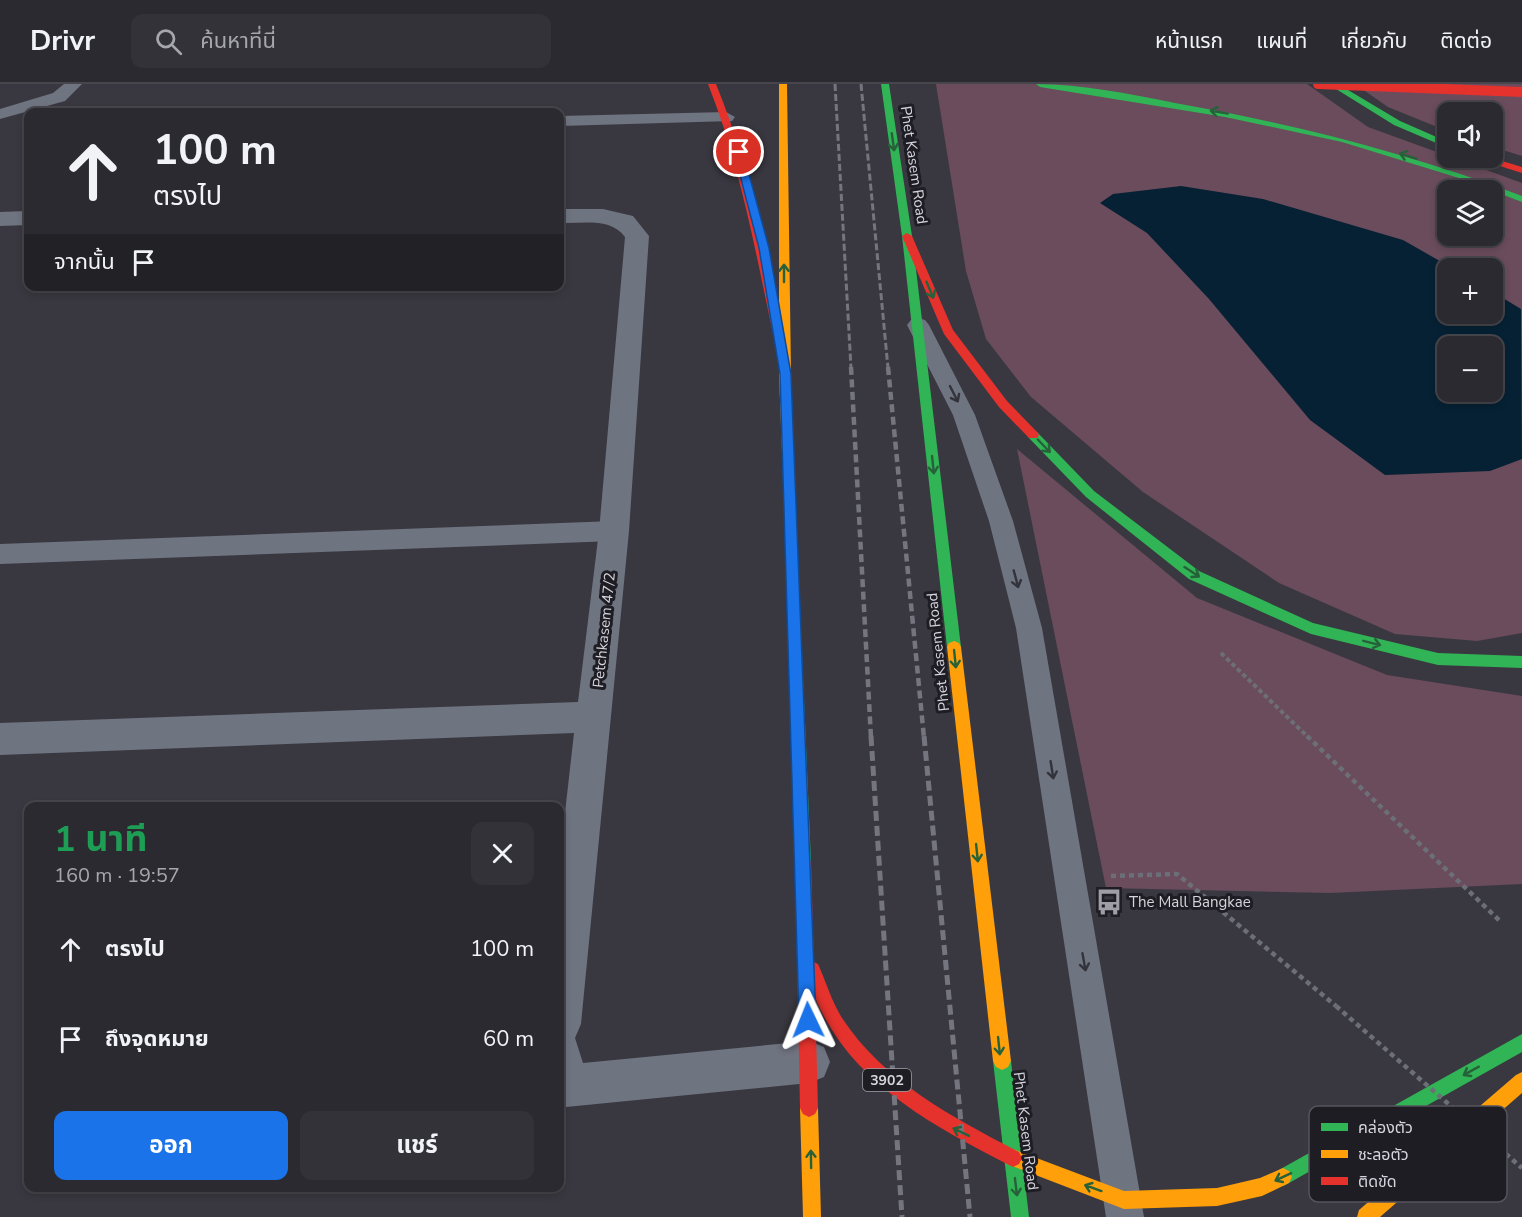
<!DOCTYPE html>
<html lang="th">
<head>
<meta charset="utf-8">
<style>
	body { margin:0; font-family:"Nunito Sans","Noto Sans Thai",sans-serif; background:#333238; color:#f1f3f6; height:100vh; display:flex; flex-direction:column; font-size:22px; white-space:nowrap }
	* { box-sizing:border-box; margin:0 }
	p { font-size:20px; color:#a6a7ab }
	.icon { flex:none; width:33px; height:33px; fill:none; stroke:currentColor; stroke-width:2; stroke-linecap:round; stroke-linejoin:round }
	.map { position:relative; flex:1; overflow:hidden }
	.sheet { position:absolute; left:24px; top:718px; width:540px; height:390px; display:flex; flex-direction:column; background:#2b2a30; border-radius:12px; box-shadow:0 3px 9px #0003,0 0 0 2px #47464c }
	.sheet>* { flex:none }
	.hud { position:absolute; left:24px; top:24px; width:540px; height:183px; border-radius:12px; box-shadow:0 3px 9px #0003,0 0 0 2px #47464c; background:#2b2a30; color:#f1f3f6; overflow:hidden }
	.controls { position:absolute; left:1437px; top:18px; display:grid; gap:12px }
	.controls a { display:grid; place-items:center; width:66px; height:66px; border-radius:12px; background:#2b2a30; box-shadow:0 3px 9px #0003,0 0 0 2px #47464c; font-size:30px }
	.pin { position:absolute; display:grid; place-items:center; width:51px; height:51px; color:#fff; margin:-26px; border:3px solid #fff; border-radius:50%; box-shadow:0 2px 6px #0007 }
	.me { position:absolute; width:66px; margin:-33px; rotate:358deg; stroke-linejoin:round; filter:drop-shadow(0 0 4px #0008) }
	.turn { display:flex; align-items:center; gap:21px; height:126px; padding:0 30px; font-size:27px }
	.turn .icon { width:78px; height:78px; stroke-width:2.5 }
	.turn b { display:block; font-size:42px; line-height:51px }
	.then { display:flex; align-items:center; height:57px; padding:0 30px; background:#0003; gap:12px; font-size:22px }
	.round { display:grid; place-items:center; flex:none; width:63px; height:63px; border-radius:12px; background:#333238 }
	.headline { display:flex; align-items:center; justify-content:space-between; height:102px; padding:0 30px }
	h1 { font-size:36px; font-weight:700; line-height:45px; color:#1e9e55 }
	.cta { display:flex; gap:12px; margin-top:auto; padding:12px 30px }
	.cta a { flex:1; height:69px; border-radius:12px; background:#1a73e8; color:#fff; font-size:24px; font-weight:700; line-height:69px; text-align:center }
	.cta a+a { background:#333238; color:#f1f3f6 }
	ul { padding:0; list-style:none }
	li { display:flex; align-items:center; gap:18px; height:90px; padding:0 30px }
	li div { flex:1 }
	li b { display:block; font-size:22px }
	li em { font-style:normal }
	header { display:flex; align-items:center; gap:36px; box-sizing:border-box; height:84px; padding:0 30px; background:#2b2a30; border-bottom:2px solid #47464c }
	header strong { font-size:28px }
	nav { display:flex; gap:33px; margin-inline-start:auto; font-size:21px }
	.search { width:420px; height:54px; background:#333238; display:flex; align-items:center; gap:15px; box-sizing:border-box; padding:0 21px; border-radius:12px; color:#a6a7ab; font-size:22px }
	.map>svg:first-child { display:block }
	.green { fill:#6a4c5c; fill-rule:evenodd }
	.water { fill:#052133; fill-rule:evenodd }
	.lines { fill:none; stroke-linecap:round; stroke-linejoin:round }
	.path-far1 { stroke:#6d6f78; stroke-width:4; stroke-dasharray:4.5 3; stroke-linecap:butt }
	.path { stroke:#6d6f78; stroke-width:4.5; stroke-dasharray:5 4; stroke-linecap:butt }
	.lane { fill:#6f7481; fill-rule:evenodd }
	.street { fill:#6f7481; fill-rule:evenodd }
	.fast { fill:#30b455; fill-rule:evenodd }
	.slow { fill:#ff9f0a; fill-rule:evenodd }
	.jam { fill:#e5322d; fill-rule:evenodd }
	.rail-far2 { stroke:#74757f; stroke-width:3; stroke-dasharray:7 3; stroke-linecap:butt }
	.rail-far1 { stroke:#74757f; stroke-width:4.5; stroke-dasharray:8 4.5; stroke-linecap:butt }
	.rail { stroke:#74757f; stroke-width:5; stroke-dasharray:10 5; stroke-linecap:butt }
	.path-bridge { stroke:#6d6f78; stroke-width:4.5; stroke-dasharray:5 4; stroke-linecap:butt }
	.jam-bridge { stroke:#e5322d; stroke-width:10 }
	.oneway { stroke:#26613a }
	.oneway2 { stroke:#32333b }
	.route { fill:#1a73e8; stroke:#114b97; stroke-width:1.5 }
	.labels { text-anchor:middle; dominant-baseline:central; stroke-width:6; stroke-linejoin:round; paint-order:stroke }
	.shield { fill:#1e1d24; stroke:#9f9ea6; stroke-width:1.5 }
	.shield-label { font-size:14px; font-weight:bold; fill:#d6d5de }
	.street-label { font-size:15px; fill:#d6d5de; stroke:#1e1d24 }
	.poi-label { font-size:15px; fill:#d6d5de; stroke:#1e1d24; text-anchor:start }
	.key { fill:#1e1d24; stroke:#55545c; stroke-width:1.5 }
	.key-label { font-size:16px; fill:#d6d5de }
</style>
</head>
<body>
<header>
<strong>Drivr</strong>
<div class="search"><svg class="icon" aria-label="search" viewBox="0 0 24 24"><circle cx="10" cy="10" r="6"/><path d="M15 15l6 6"/></svg>ค้นหาที่นี่</div>
<nav><a>หน้าแรก</a><a>แผนที่</a><a>เกี่ยวกับ</a><a>ติดต่อ</a></nav>
</header>
<div class="map">
<svg width="1522" height="1133" viewBox="0 0 1522 1133">
	<rect width="100%" height="100%" fill="#393840"/>
	<path class="green" d="M936 0H1307L1368 43 1522 99V549L1477 557 1395 550 1279 499 1143 408 1031 313 986 255 966 187ZM1448 106H1492V152H1448ZM1448 184H1492V230H1448ZM1448 262H1492V308H1448Z
		M1355 0H1522V72L1493 63 1492 28H1448L1447 47 1388 23Z
		M1017 365 1197 514 1387 591 1522 612V800L1330 809 1106 804Z"/>
	<path class="water" d="M1181 102 1263 115 1403 156 1452 184H1448V230H1492L1493 208 1521 225 1522 375 1490 387 1385 391 1310 336 1209 215 1147 149 1100 119 1113 110ZM1448 262H1492V308H1448Z"/>
	<g class="lines">
		<path class="path-far1" d="M1221 569 1309 654"/>
		<path class="path" d="M1307 652 1501 838
			M1111 792 1177 790 1336 922"/>
		<path class="lane" d="M64 0H82L65 17 0 35V25L53 9Z
			M726 28 735 33 732 37 560 42V32Z
			M918 234 925 236 929 241 975 331 1013 437 1042 544 1144 1133H1106L1016 544 989 437 953 331 907 241 911 236Z
			M614 437 623 440 626 447 623 454 614 457 0 480V460Z"/>
		<path class="street" d="M560 125H603L633 132 649 152 629 447 581 940 575 954 583 979 809 957 824 963 830 978 824 993 809 999 566 1023 560 1021V773L574 649 0 671V639L578 618 599 447 625 153C610 133 583 140 560 139Z
			M28 127V141L0 142V128Z"/>
		<path class="fast" d="M881 0H889L912 152 961 563 959 567H949L947 563 902 152Z
			M1036 0C1082 0 1130 10 1175 19 1294 40 1409 69 1522 112V118L1459 94 1342 58 1225 33 1040 3Z
			M1328 0H1338L1400 37 1448 58V64L1394 41Z
			M1033 347 1037 348 1094 407 1199 487 1313 539 1438 569 1522 572V584L1438 581 1311 550 1189 495 1086 413 1029 354 1027 351 1029 348Z
			M792 470 798 475 811 778 808 783 803 785 798 783 795 778 786 475Z
			M1522 950V968L1289 1099 1283 1102 1277 1099 1274 1093 1277 1087Z
			M1002 968 1008 971 1011 977 1029 1133H1011L993 977 996 971Z"/>
		<path class="slow" d="M779 0H787L791 290 798 475 792 480 786 475 779 290Z
			M954 557 959 559 961 563 1011 977 1008 983 1002 986 996 983 993 977 947 563 949 559Z
			M1522 988V1009L1380 1133H1357L1359 1126 1516 991Z
			M809 1015 815 1018 818 1024 821 1133H803L800 1024 803 1018Z
			M1013 1065 1124 1107 1217 1104 1260 1094 1283 1084 1289 1087 1292 1093 1289 1099 1262 1112 1217 1122 1124 1125 1007 1080 1004 1074 1007 1068Z"/>
		<path class="jam" d="M708 0H716C750 83 766 171 785 259L784 262 780 263 775 259C756 171 741 83 708 0Z
			M1480 74H1492L1522 83V89L1481 76Z
			M907 149 912 152 953 246 1007 317 1037 348 1039 351 1037 354H1029L999 323 944 250 902 152Z
			M803 771 808 773 811 778 814 878 818 880C826 898 832 918 842 934 884 998 954 1034 1019 1068L1022 1074 1019 1080 1013 1083 1007 1080C930 1040 849 997 815 913L818 1024 815 1030 809 1033 803 1030 800 1024 795 778 798 773Z"/>
		<path class="rail-far2" d="M835 0 851 284
			M861 0 888 284"/>
		<path class="rail-far1" d="M851 283 871 654
			M888 283 924 654"/>
		<path class="rail" d="M871 652 902 1133
			M924 652 970 1133"/>
		<path class="path-bridge" d="M1336 922 1522 1084"/>
		<path class="jam-bridge" d="M1318 0 1522 8"/>
	</g>
	<defs><path id="oneway-shaft" d="M-6 0H5M1.5-3L5.5 0L1.5 3" fill="none" stroke-width="1.6" stroke-linecap="round" stroke-linejoin="round" transform="scale(1.5)"/></defs>
	<g class="oneway">
		<use href="#oneway-shaft" transform="translate(1219 28) rotate(-170)"/>
		<use href="#oneway-shaft" transform="translate(893 58) rotate(82)"/>
		<use href="#oneway-shaft" transform="translate(1408 72) rotate(-163)"/>
		<use href="#oneway-shaft" transform="translate(784 189) rotate(-90)"/>
		<use href="#oneway-shaft" transform="translate(930 206) rotate(67)"/>
		<use href="#oneway-shaft" transform="translate(1044 362) rotate(46)"/>
		<use href="#oneway-shaft" transform="translate(933 381) rotate(84)"/>
		<use href="#oneway-shaft" transform="translate(1192 488) rotate(33)"/>
		<use href="#oneway-shaft" transform="translate(1372 559) rotate(14)"/>
		<use href="#oneway-shaft" transform="translate(955 575) rotate(84)"/>
		<use href="#oneway-shaft" transform="translate(977 769) rotate(84)"/>
		<use href="#oneway-shaft" transform="translate(999 962) rotate(84)"/>
		<use href="#oneway-shaft" transform="translate(1471 987) rotate(151)"/>
		<use href="#oneway-shaft" transform="translate(961 1048) rotate(-154)"/>
		<use href="#oneway-shaft" transform="translate(811 1075) rotate(-91)"/>
		<use href="#oneway-shaft" transform="translate(1283 1093) rotate(155)"/>
		<use href="#oneway-shaft" transform="translate(1016 1103) rotate(83)"/>
		<use href="#oneway-shaft" transform="translate(1093 1104) rotate(-160)"/>
	</g>
	<g class="oneway2">
		<use href="#oneway-shaft" transform="translate(954 310) rotate(63)"/>
		<use href="#oneway-shaft" transform="translate(1016 495) rotate(75)"/>
		<use href="#oneway-shaft" transform="translate(1052 686) rotate(81)"/>
		<use href="#oneway-shaft" transform="translate(1084 878) rotate(80)"/>
	</g>
	<path class="route" d="M739 65 743 68 769 164 791 290 816 936 814 942 808 945 802 942 799 936 780 290 759 164 734 68Z"/>
	<defs>
		<g id="bus-bare" transform="scale(2.07)"><path d="M-5-6H5V4H4V6H2V4H-2V6H-4V4H-5ZM-3.5-4V0h7V-4ZM-3.5 1.2v1.5H-2V1.2ZM2 1.2v1.5H3.5V1.2Z" fill="#9f9ea7" stroke="#1e1d24" stroke-width="2.5" paint-order="stroke"/></g>
	</defs>
	<g fill-rule="evenodd">
		<use href="#bus-bare" x="1109" y="818"/>
	</g>
	<g class="labels">
		<rect class="shield" x="863" y="985" width="48" height="22" rx="4.5"/>
		<g class="shield-label">
			<text x="887" y="996">3902</text>
		</g>
		<g class="street-label">
			<text transform="translate(914 81) rotate(82)">Phet Kasem Road</text>
			<text transform="translate(604 546) rotate(-84)">Petchkasem 47/2</text>
			<text transform="translate(938 568) rotate(-96)">Phet Kasem Road</text>
			<text transform="translate(1026 1047) rotate(83)">Phet Kasem Road</text>
		</g>
		<g class="poi-label">
			<text x="1129" y="818">The Mall Bangkae</text>
		</g>
	</g>
	<rect x="1309" y="1022" width="198" height="96" rx="9" class="key"/>
	<rect x="1321" y="1039" width="27" height="8" fill="#30b455"/>
	<rect x="1321" y="1066" width="27" height="8" fill="#ff9f0a"/>
	<rect x="1321" y="1093" width="27" height="8" fill="#e5322d"/>
	<g class="key-label">
		<text x="1358" y="1049">คล่องตัว</text>
		<text x="1358" y="1076">ชะลอตัว</text>
		<text x="1358" y="1103">ติดขัด</text>
	</g>
</svg>
<div class="controls">
<a><svg class="icon" aria-label="sound" viewBox="0 0 24 24"><path d="M4 9h4l5-4v14l-5-4H4zM17 9q2 3 0 6"/></svg></a>
<a><svg class="icon" aria-label="layers" viewBox="0 0 24 24"><path d="M12 4l9 5-9 5-9-5zM3 14l9 5 9-5"/></svg></a>
<a>+</a>
<a>−</a>
</div>
<div class="pin" style="left:739px;top:68px;background:#d93025"><svg class="icon" aria-label="arrive" viewBox="0 0 24 24"><path d="M6 21V4h12l-3 4 3 4H6"/></svg></div>
<svg class="me" style="left:808px;top:936px" viewBox="-20 -20 40 40"><path d="M0-17L14 15 0 8-14 15z" fill="#1a73e8" stroke="#fff" stroke-width="4"/></svg>
<div class="hud">
<div class="turn"><svg class="icon" aria-label="ahead" viewBox="0 0 24 24"><path d="M12 20V5M6 11l6-6 6 6"/></svg><div><b>100 m</b>ตรงไป</div></div>
<div class="then">จากนั้น<svg class="icon" aria-label="arrive" viewBox="0 0 24 24"><path d="M6 21V4h12l-3 4 3 4H6"/></svg></div>
</div>
<section class="sheet">
<div class="headline"><div><h1>1 นาที</h1><p>160 m · 19:57</p></div><a class="round"><svg class="icon" aria-label="close" viewBox="0 0 24 24"><path d="M6 6l12 12M18 6L6 18"/></svg></a></div>
<ul>
<li><svg class="icon" aria-label="ahead" viewBox="0 0 24 24"><path d="M12 20V5M6 11l6-6 6 6"/></svg><div><b>ตรงไป</b></div><em>100 m</em></li>
<li><svg class="icon" aria-label="arrive" viewBox="0 0 24 24"><path d="M6 21V4h12l-3 4 3 4H6"/></svg><div><b>ถึงจุดหมาย</b></div><em>60 m</em></li>
</ul>
<div class="cta"><a>ออก</a><a>แชร์</a></div>
</section>
</div>
</body>
</html>
